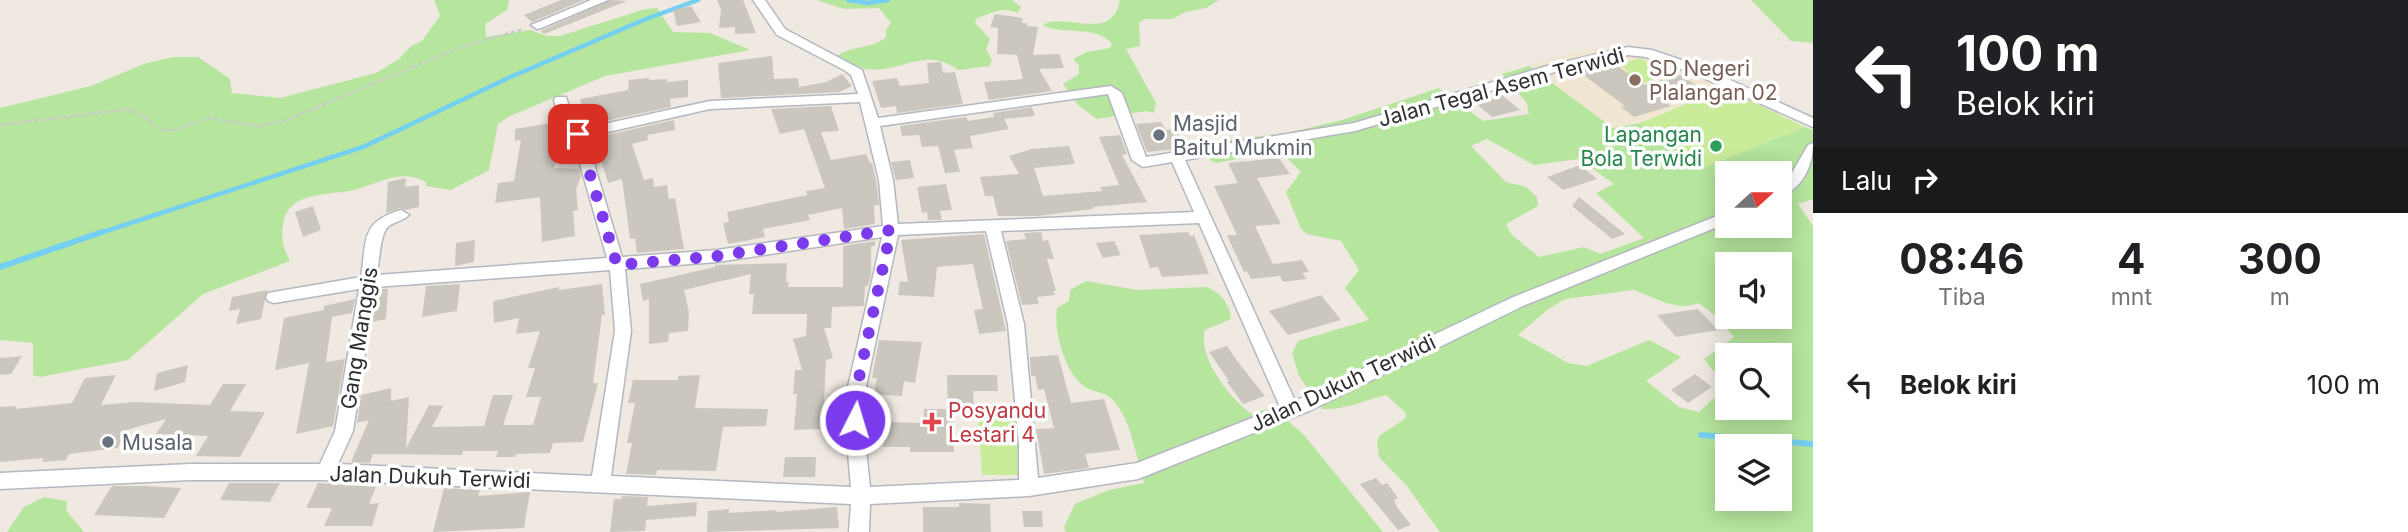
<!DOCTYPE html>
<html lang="id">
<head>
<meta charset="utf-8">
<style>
	body { margin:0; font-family:Inter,sans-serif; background:#f2f2f2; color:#202124; height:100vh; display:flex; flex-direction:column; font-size:26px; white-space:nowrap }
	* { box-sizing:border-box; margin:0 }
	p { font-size:23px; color:#757577 }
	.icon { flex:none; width:38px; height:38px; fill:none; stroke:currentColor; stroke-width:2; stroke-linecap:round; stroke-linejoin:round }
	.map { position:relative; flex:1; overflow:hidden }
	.drawer { display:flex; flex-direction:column; background:#fff; width:595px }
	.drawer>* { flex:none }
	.banner { background:#202124; color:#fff; overflow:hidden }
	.needle { width:46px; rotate:69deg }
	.controls { position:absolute; left:1715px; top:161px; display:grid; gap:14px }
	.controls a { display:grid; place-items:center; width:77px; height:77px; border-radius:0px; background:#fff; box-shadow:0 4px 18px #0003; font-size:35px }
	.pin { position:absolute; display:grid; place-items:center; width:60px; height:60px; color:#fff; margin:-30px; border-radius:14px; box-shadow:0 4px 10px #0006 }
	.me { position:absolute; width:77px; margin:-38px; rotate:5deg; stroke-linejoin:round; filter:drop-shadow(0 0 5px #0008) }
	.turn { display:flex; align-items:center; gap:24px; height:147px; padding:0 28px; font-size:32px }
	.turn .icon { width:91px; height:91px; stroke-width:2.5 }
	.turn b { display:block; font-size:49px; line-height:60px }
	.then { display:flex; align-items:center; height:66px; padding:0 28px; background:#0003; gap:14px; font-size:26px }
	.eta { display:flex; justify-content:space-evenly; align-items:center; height:119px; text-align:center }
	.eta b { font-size:42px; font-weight:700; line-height:49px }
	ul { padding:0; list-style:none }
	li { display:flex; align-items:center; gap:21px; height:105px; padding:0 28px }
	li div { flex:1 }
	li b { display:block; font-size:26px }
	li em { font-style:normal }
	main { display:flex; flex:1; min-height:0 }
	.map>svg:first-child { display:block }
	.education { fill:#f0e6d1 }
	.green { fill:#b6e59e; fill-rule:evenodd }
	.pitch { fill:#c9ec9a }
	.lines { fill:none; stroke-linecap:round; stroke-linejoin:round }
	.stream-far1 { stroke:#75cff0; stroke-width:4.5 }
	.stream { stroke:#75cff0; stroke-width:6 }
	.building { fill:#cbc7bf }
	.minor-casing { stroke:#b4b7c1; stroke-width:3 }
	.path { stroke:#c9c9c9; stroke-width:2.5; stroke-dasharray:4.5 2.5; stroke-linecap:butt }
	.minor { fill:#fff; fill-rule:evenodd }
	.route { stroke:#7c3aed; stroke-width:12; stroke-dasharray:0 21.6 }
	.education-dot { fill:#8d6e63; stroke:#fff; stroke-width:2.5 }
	.worship-dot { fill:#6b7280; stroke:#fff; stroke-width:2.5 }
	.leisure-dot { fill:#2e9e5b; stroke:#fff; stroke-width:2.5 }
	.health-dot { fill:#e0444e; stroke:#fff; stroke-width:2.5 }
	.labels { text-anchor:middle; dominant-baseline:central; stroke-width:7; stroke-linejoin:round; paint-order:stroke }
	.education-label { font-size:21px; fill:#785e54; stroke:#fff; text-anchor:start }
	.street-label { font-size:21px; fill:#2e2e2e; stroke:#fff }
	.worship-label { font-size:21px; fill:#5b616d; stroke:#fff; text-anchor:start }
	.leisure-label { font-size:21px; fill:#27864d; stroke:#fff; text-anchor:end }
	.health-label { font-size:21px; fill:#be3a42; stroke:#fff; text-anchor:start }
</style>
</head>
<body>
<main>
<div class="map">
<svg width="1813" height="532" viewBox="0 0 1813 532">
	<rect width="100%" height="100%" fill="#efe9e1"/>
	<path class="education" d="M1614 46 1650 51 1732 83 1679 105 1674 112 1613 128 1529 66 1570 53Z"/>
	<path class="green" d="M434 0H509L507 10 485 24 486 37 530 30 547 36H560L645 9 657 8 673 32 710 33 750 50 605 76 508 117 498 124 489 170 451 190 426 186V182C398 168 382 183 354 190 328 196 288 190 283 225 281 239 283 248 290 261L203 294 128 360 40 377 33 375V343L0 340V108L91 86 144 64 173 57H198L230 79 232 93 280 98 376 73 399 59 411 46 422 41 440 16Z
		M817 0H1012L1021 7 1018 13C1001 6 992 13 977 18L975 23 990 39 986 50 992 60 990 66 958 70C923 44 898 77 862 68 854 65 845 59 837 56 852 45 874 49 886 37V30L891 23 879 8 844 9Z
		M1120 0H1219L1206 8 1185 12 1173 19H1145L1139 23 1140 46 1126 49 1156 103 1154 113 1147 111 1097 119 1079 106 1063 84 1079 74V66L1073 59 1087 52 1110 48 1112 44C1096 24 1064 36 1043 25 1063 11 1113 44 1120 0Z
		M1751 0H1813V43L1791 41Z
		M1529 66 1613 128 1639 123 1704 167 1805 127 1813 130V199L1798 204 1813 226V532H1440L1407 486 1379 457 1377 441 1380 435 1405 419 1406 413 1386 395C1363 401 1345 410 1322 409L1299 376 1292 353 1298 341 1369 320 1345 288 1359 270 1341 241 1307 234 1301 229 1286 192 1301 172 1280 151 1216 163 1209 159 1197 144 1287 133 1342 120 1439 88 1483 121 1529 114 1527 103 1502 74ZM1487 139 1534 165 1579 159 1614 184 1596 193 1644 238 1600 254 1584 247 1539 257 1511 234 1506 224 1538 206 1537 197 1526 187 1506 182 1471 146ZM1727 173H1780V226H1727ZM1727 264H1780V317H1727ZM1634 290C1655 298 1677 312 1699 303L1717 317 1734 337 1704 359 1726 387 1699 412 1679 407 1646 381 1681 357 1649 340 1587 366 1568 363 1518 335 1547 310 1565 299ZM1727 355H1780V408H1727ZM1727 446H1780V499H1727Z
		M1086 281 1137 290 1205 287C1219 290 1231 305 1231 319L1205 330C1197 356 1229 398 1250 413L1273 408 1304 435 1383 532H1066L1064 527 1075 504 1109 490 1144 483C1136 456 1132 423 1114 401 1108 393 1094 392 1085 387 1065 373 1053 331 1057 308L1069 301 1070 290Z
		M44 497 67 501 66 510 84 532H7L24 507Z"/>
	<path class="pitch" d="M1641 58 1661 72 1648 76 1653 80 1633 86 1618 75 1629 72 1619 64Z
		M1723 88 1805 127 1704 167 1639 123C1669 113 1693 99 1723 88Z
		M978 416H1016L1022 475H982Z"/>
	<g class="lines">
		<path class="stream-far1" d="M848 0 868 3 888 0
			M97 234 363 147 506 79 646 19 698 0"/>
		<path class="stream" d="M0 267 102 232
			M1701 435 1813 444"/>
	</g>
	<path class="building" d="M561 0H584L532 22 524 15Z
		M610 0 627 1 544 34 541 31Z
		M717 0H743L756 33 735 34V27L719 28 721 10Z
		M691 6 701 22 677 26 673 10Z
		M995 14 1023 18 1022 23H1027V26L1038 27 1033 55 1059 54 1064 68 1039 69 1052 91 989 100 984 82 1023 79 1017 55 997 54 998 28 990 27Z
		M772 56 774 79 798 78 799 87 826 82 842 74 852 86 839 92 721 98 718 63Z
		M941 62 943 73 955 72 963 104 897 113 896 106 881 108 872 81 897 78 900 86 929 83 927 63Z
		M1612 62 1644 85 1681 75 1703 90 1664 101 1671 106 1634 117 1621 107 1625 106 1578 71Z
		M649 78V80L667 79V82L688 80V97L670 99 671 107 586 125 576 122 573 113 583 111 580 99 628 90 629 80Z
		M1502 95 1520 110 1492 117 1474 102Z
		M831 106 839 131 821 132 831 160 866 154 870 163H872L876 180 879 205H874L875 224 844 229 842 208 808 215 810 220 763 229 765 237 728 244 723 223 729 222 727 212 807 195 806 191 825 188 804 129 780 134 771 109Z
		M1032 107 1035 116 1004 119 1009 129 970 136 973 148 954 150 960 172 945 173 938 146 922 147 919 135 902 136 900 126 966 117 968 121 994 117 993 113Z
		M674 120 675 130 647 135 648 140 632 144 644 180 653 178 654 187 667 185 669 199 675 198 684 249 637 253 635 238 630 239 622 179 608 183 595 140 592 148 589 139Z
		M557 122 561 130 554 168 579 169 581 177 576 189 578 210 573 211 575 236 542 242 540 197 495 203 498 183 514 181 521 140 515 141V129Z
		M1161 122 1166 130 1177 129 1186 148 1147 152 1136 124Z
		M1120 135 1127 154 1122 155 1147 202 1093 207V209L1037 216H998L993 196H985L980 177 1019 174 1009 156 1032 149 1069 146 1075 164 1034 168 1043 196 1102 191 1100 187 1119 185 1099 137Z
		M1279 158 1290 174 1257 178 1281 224 1255 226 1273 264 1302 260 1309 272 1302 273 1307 279 1283 282 1280 276 1251 279 1247 271 1244 272 1227 235H1237L1214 186 1238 183 1228 163Z
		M910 160 914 178 896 180 891 162Z
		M1580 165 1597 179 1563 190 1547 177Z
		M406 178 405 187 419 185V207L405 210 400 208 386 213 388 182Z
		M946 184 952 210 940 211 942 220H928L927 212 922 213 917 187Z
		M1579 197 1625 234 1612 239 1572 206Z
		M313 206 321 230 303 237 295 212Z
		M1041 232 1043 241 1048 240 1054 259H1047L1056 291H1053L1055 295 1037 297 1039 304 1022 305 1006 241 1026 239 1024 233Z
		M1188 232 1190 236 1194 235 1209 274 1162 277 1158 267 1150 268 1139 235Z
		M984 234 1006 331 979 334 974 310 983 309 973 264 937 267 934 297 898 295 900 281 908 282 901 240Z
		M475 240 474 262 455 266 456 243Z
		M875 241V246H871V275L868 286H865L864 306 832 307 831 328H824L833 358 826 360 824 403H844L843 428 794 430 797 394H793L795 370H802L793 339 806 336 807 314H752L754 294H749L751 274 684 290 689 312 688 331 669 333 668 342 649 344V299L643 301 640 284 715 267V265L787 263 786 282H789L788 287H843V246Z
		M1114 241 1121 255 1103 258 1096 243Z
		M460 284 457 311 422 317 426 286Z
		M602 284 605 315H602L593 383H598L583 442 553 443 550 453 516 454 515 457H496L498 451H463L462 455 373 454 370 463 351 462 369 420 357 423 361 395 391 388V401L409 397 406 448 429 405 443 406 432 427 484 426 493 395H513L503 425H533L541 397H526L535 368H528L540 331 516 334 519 318 494 323 493 301 559 287V290Z
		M377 289H388L386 319 372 322Z
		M267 290 261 319 236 324 240 309 229 311 232 297Z
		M1321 295 1341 320 1288 335 1269 311Z
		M355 299 352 313 332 317 326 362 345 359 333 426 296 434 309 363 275 370 284 318 324 310V306Z
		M1698 309 1718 330 1676 337 1657 315Z
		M879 340 922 342 915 383 904 381 902 396 874 394 877 378H872Z
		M1227 346 1238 362 1265 396 1243 404 1227 382 1229 381 1209 352Z
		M1058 355 1071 403 1104 399 1120 450 1085 454 1089 468 1044 474 1036 429 1054 428 1044 389 1038 390 1035 376H1031L1030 357Z
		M22 356 11 374 0 375V358Z
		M188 365 185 382 154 391 157 373Z
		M1695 374 1712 387 1688 403 1671 390Z
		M116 375 101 405 135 402 210 405 223 384H246L230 411 265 412 240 457 196 456 208 436 156 434 166 419 126 430 118 448 69 454 66 460 42 462 44 458 0 462V407L17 406 15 409 72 403 85 378Z
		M700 375 695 408 768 409 766 426 723 427 716 471 657 470 656 475 626 474 632 443H627L635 403H628L633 380H678V376Z
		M947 375H997L998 391H973L974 408H948Z
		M924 409H953L954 452H910V447H883L884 422 924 423Z
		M785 457H816L815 477H783Z
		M1376 478 1382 485 1387 483 1398 498 1394 500 1397 507 1411 525 1398 530 1360 484Z
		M229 483H280L270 502 220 500Z
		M318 483 376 487 369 504 379 503 372 526H324L332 508H306Z
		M112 486H145L181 488 164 518 94 515Z
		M444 488 480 490 478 496 530 492 524 528 433 532Z
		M622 496 648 497 647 506 697 502 696 516 646 520 645 531 610 532 614 499H621Z
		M959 503 990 504 991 532H923V507H959Z
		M837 507 839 528 707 532 708 511 729 509V513L776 510V512Z
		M1022 511H1042L1043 527H1024Z"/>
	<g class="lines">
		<g class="minor-casing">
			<path id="minor" d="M591 0H608L541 28 537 29 531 25Z
				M753 0H765L785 29 862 70 878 118 1111 86 1122 93 1146 157 1354 123 1547 66 1628 47 1652 50 1702 67 1813 118V127L1692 73 1646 57 1628 55 1555 72 1355 131 1185 160 1295 401 1511 298 1727 212V223L1523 306 1309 411 1138 479 1029 496 870 504 869 532H849L851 504 325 480H190L0 489V473L190 464H320L335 431 359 289 274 303 268 301 266 297 268 293 361 277C367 240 360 222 401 210L409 215C403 221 396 221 389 226 380 232 379 264 377 275L607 258 572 136 561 126 554 100 556 97H566L574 124 581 129 710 101 858 94 851 75 844 70 777 35ZM1108 94 1132 160 1143 167 1172 162 1194 212 898 224 893 180 880 126ZM860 102 879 180 883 226 717 250 622 257 586 137 710 109ZM1199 223 1280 407 1137 463 1038 478 1024 324 1001 231ZM986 231 1008 324 1019 445V480L870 487 863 420 866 387 898 235ZM882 237 848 387 845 420 851 487 611 476 631 331 625 269 717 262ZM610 270 615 331 592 476 338 464 353 431 375 287Z
				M1813 143C1813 165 1803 189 1780 196V184L1789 178 1808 145Z"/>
		</g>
		<path class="path" d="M0 125 129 109 148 119 157 129 173 131 208 118 257 126 281 122 464 46 524 29"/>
		<use href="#minor" class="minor"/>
	</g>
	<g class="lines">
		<path class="route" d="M578 134 617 265 717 256 891 230 857 387 855 420"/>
	</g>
	<circle class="education-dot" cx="1635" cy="80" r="7"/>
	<g class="worship-dot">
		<circle cx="1159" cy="135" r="7"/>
		<circle cx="108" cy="442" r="7"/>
	</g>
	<circle class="leisure-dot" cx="1716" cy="146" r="7"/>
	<path class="health-dot" d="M928.5 411.5h7v7h7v7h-7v7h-7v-7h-7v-7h7z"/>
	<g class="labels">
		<g class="education-label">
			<text x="1649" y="68">SD Negeri<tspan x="1649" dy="24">Plalangan 02</tspan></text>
		</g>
		<g class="street-label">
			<text transform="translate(1501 87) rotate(-15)">Jalan Tegal Asem Terwidi</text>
			<text transform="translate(359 338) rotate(-81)">Gang Manggis</text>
			<text transform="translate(1343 383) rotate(-25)">Jalan Dukuh Terwidi</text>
			<text transform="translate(430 477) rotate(2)">Jalan Dukuh Terwidi</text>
		</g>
		<g class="worship-label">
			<text x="1173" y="123">Masjid<tspan x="1173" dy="24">Baitul Mukmin</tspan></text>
			<text x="122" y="442">Musala</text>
		</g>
		<g class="leisure-label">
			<text x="1702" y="134">Lapangan<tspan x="1702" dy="24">Bola Terwidi</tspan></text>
		</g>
		<g class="health-label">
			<text x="948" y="410">Posyandu<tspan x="948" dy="24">Lestari 4</tspan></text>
		</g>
	</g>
</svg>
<div class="controls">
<a><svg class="needle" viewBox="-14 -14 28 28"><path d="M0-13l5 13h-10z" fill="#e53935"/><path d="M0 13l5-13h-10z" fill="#757577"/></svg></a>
<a><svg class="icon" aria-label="sound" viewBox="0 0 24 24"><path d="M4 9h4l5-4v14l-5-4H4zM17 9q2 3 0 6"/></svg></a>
<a><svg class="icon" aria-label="search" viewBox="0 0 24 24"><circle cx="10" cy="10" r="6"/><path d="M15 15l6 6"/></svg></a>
<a><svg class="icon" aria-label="layers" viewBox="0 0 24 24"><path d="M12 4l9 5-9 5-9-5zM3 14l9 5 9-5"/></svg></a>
</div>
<div class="pin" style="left:578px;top:134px;background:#d93025"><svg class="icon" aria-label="arrive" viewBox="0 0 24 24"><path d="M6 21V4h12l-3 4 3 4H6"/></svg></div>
<svg class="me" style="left:855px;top:420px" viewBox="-20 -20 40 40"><circle r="17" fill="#7c3aed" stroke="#fff" stroke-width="3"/><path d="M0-11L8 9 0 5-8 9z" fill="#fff"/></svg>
</div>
<section class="drawer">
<div class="banner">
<div class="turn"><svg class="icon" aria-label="left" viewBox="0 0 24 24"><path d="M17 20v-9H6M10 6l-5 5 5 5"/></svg><div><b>100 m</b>Belok kiri</div></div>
<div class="then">Lalu<svg class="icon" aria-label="right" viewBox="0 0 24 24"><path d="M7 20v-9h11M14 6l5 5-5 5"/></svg></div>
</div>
<div class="eta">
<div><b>08:46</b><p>Tiba</p></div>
<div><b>4</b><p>mnt</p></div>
<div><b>300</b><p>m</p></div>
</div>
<ul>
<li><svg class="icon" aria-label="left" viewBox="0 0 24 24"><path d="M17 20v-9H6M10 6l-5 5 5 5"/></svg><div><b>Belok kiri</b></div><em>100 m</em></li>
</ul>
</section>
</main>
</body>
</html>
